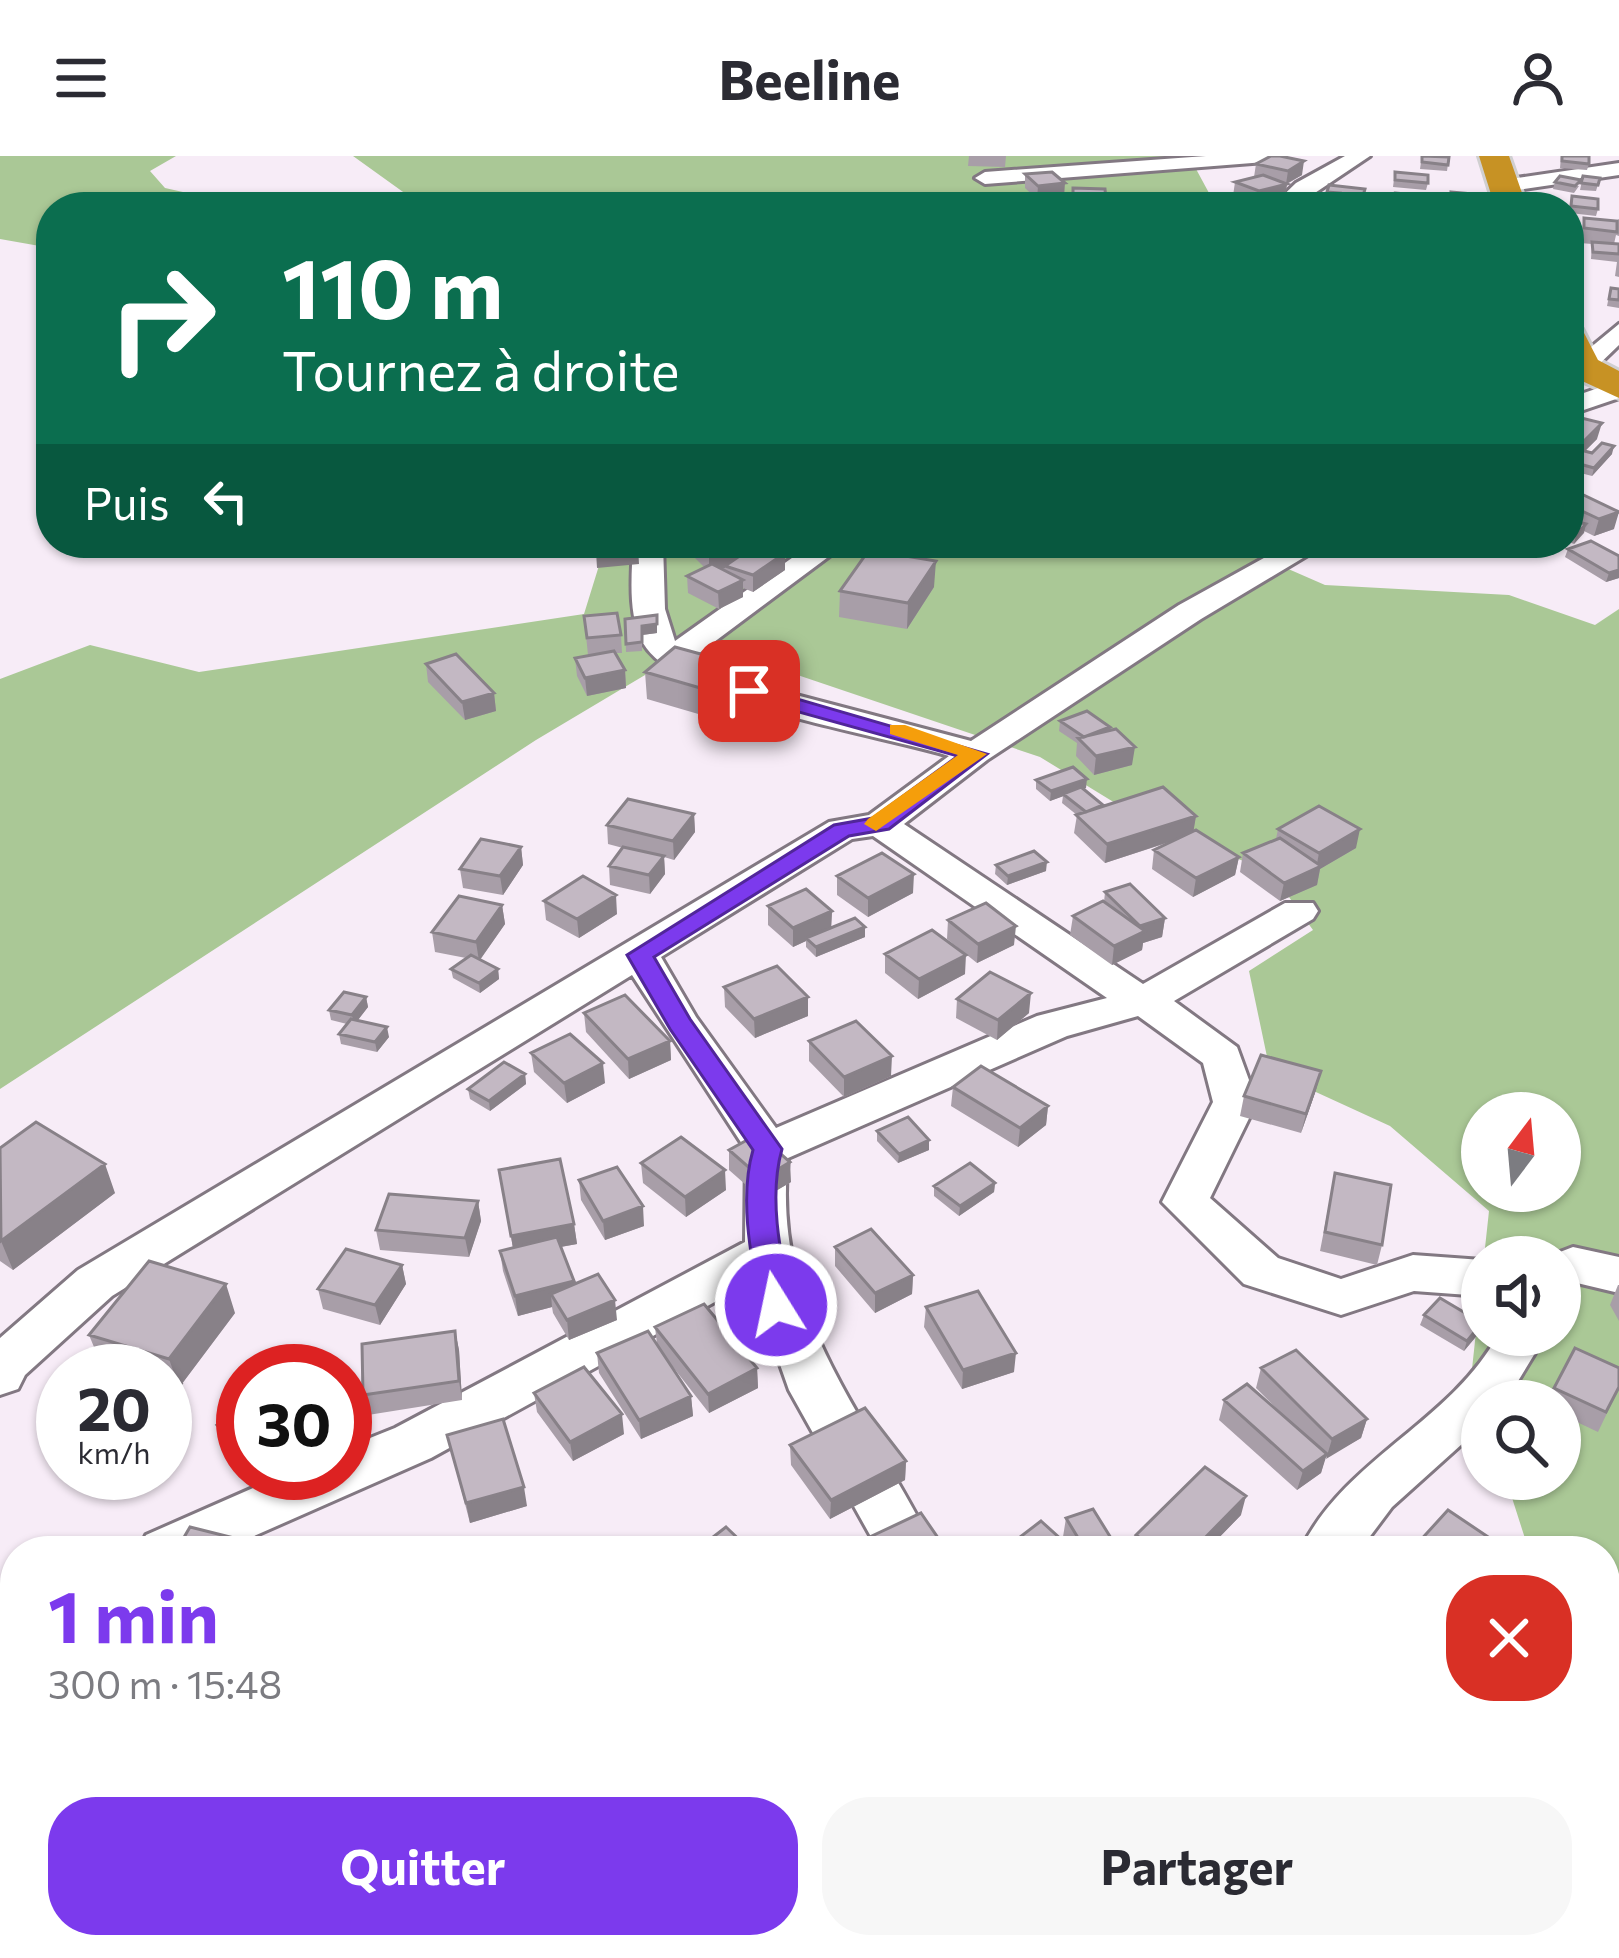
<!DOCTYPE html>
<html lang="fr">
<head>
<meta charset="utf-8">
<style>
	body { margin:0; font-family:Commissioner,sans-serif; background:#f7f7f7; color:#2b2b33; height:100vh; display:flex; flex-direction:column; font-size:45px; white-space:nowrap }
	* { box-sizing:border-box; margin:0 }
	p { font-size:39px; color:#7c7c81 }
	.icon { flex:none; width:66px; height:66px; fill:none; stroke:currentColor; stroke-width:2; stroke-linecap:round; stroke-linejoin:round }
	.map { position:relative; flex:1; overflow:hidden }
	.panel { position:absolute; left:0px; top:1380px; width:1620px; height:423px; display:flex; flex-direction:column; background:#fff; border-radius:48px 48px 0 0; box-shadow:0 3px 9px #0004 }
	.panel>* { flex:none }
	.hud { position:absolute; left:36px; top:36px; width:1548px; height:366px; border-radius:48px; box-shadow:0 3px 9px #0004; background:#0b6e4f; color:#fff; overflow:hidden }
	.needle { width:78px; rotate:16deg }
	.fabs { position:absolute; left:1461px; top:936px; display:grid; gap:24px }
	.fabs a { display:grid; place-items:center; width:120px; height:120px; border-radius:50%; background:#fff; box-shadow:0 3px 9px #0004; font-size:60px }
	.speed { position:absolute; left:36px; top:1188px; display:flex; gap:24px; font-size:60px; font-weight:700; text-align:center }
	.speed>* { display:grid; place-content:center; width:156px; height:156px; border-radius:50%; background:#fff; box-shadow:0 3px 9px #0004; line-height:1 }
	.speed small { font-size:30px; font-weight:400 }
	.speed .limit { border:18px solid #d22; background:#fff; color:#111 }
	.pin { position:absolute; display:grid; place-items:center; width:102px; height:102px; color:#fff; margin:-51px; border-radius:24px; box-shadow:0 6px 18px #0006 }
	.me { position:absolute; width:132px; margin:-66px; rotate:350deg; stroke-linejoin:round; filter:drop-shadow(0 0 9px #0008) }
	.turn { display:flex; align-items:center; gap:42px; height:252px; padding:0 48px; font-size:54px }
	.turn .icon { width:156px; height:156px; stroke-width:2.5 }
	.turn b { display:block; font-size:84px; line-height:102px }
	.then { display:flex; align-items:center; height:114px; padding:0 48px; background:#0003; gap:24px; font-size:45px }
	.round { display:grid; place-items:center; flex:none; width:126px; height:126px; border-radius:48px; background:#f7f7f7 }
	.head { display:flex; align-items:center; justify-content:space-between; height:204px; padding:0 48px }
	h1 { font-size:72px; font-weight:700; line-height:90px; color:#7c3aed }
	.primary-button { display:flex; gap:24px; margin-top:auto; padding:24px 48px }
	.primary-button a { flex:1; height:138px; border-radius:48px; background:#7c3aed; color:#fff; font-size:48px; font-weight:700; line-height:138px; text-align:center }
	.primary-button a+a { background:#f7f7f7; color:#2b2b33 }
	header { display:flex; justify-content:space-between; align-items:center; height:156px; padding:0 48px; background:#fff; font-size:54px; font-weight:700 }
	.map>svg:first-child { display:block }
	.green { fill:#aac896; fill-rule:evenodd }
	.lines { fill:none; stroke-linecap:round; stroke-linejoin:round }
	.minor-casing { stroke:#827882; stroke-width:6 }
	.highway-casing { stroke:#d0cfd0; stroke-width:6 }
	.minor { fill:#fff; fill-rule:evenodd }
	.highway { fill:#c79224; fill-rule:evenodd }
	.wall { fill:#a89ea8 }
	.shaded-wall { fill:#888188 }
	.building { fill:#c3b8c3; stroke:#888188; stroke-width:3 }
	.route { fill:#7c3aed; stroke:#51269a; stroke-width:3 }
	.slow { fill:#f59e0b }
</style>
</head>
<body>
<header><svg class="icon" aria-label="menu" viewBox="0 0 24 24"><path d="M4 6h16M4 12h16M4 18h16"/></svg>Beeline<svg class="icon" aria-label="person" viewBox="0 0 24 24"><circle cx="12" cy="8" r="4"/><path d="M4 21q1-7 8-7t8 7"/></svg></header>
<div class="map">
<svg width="1619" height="1802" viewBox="0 0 1619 1802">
	<rect width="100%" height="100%" fill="#f7ecf7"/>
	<path class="green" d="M0 0H176L150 15 165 32 250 51H51V92L0 83Z
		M353 0H1189L1209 37 1253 51H424Z
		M606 387H1229L1325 429 1509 439 1595 469 1619 453V1472L1605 1461V1395H1529L1506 1323H1560V1245H1482L1472 1213 1482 1120V1179H1560V1101H1484L1489 1055 1390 970 1270 915 1249 815 1313 774 1270 715 1156 672 1040 601 703 487 708 496 692 491 536 584 0 933V523L90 489 199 516 584 458ZM1482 957H1560V1035H1482Z"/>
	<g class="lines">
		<g class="minor-casing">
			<path id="minor" d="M1206 0H1275L1265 6 985 28 975 22 985 16Z
				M1345 0H1370L1294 51H1271L1296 27Z
				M1619 7V19L1503 36 1493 30 1503 24Z
				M1619 168V189L1591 216H1573V206Z
				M1619 225V242L1569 259V242Z
				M633 387H663L665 453 675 485 813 387H847L694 501 777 534 971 585 1179 449 1291 387H1328L1201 463 987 604 904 668 1143 828 1285 747H1313L1318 755 1313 763 1174 845 1237 891 1257 946 1210 1042 1278 1102 1341 1123 1413 1099 1482 1104V1140L1414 1135 1341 1159 1244 1128 1162 1046 1213 946 1203 907 1138 860 1067 880 788 1002C770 1162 872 1264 935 1395H879L789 1234 751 1126 431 1302 220 1395H138L146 1379 287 1317H345V1292L395 1272 745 1086 746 994 632 819 112 1140 25 1219 18 1233 0 1239V1182L78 1114 829 666 869 659 949 600C878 578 678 548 643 487 627 458 632 418 633 387ZM873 680 1107 842 1037 860 776 972 696 861 661 801 852 683Z
				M1573 1091 1619 1101V1137L1577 1127 1560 1133V1101H1547Z
				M1498 1179H1546L1506 1245H1482V1270L1392 1351 1359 1395H1300C1344 1303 1450 1267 1498 1179Z
				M15 1453V1503L0 1508V1458Z
				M987 1788H1053L1047 1802H981Z"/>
		</g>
		<g class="highway-casing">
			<path id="highway" d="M1479 0H1509L1527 51H1495Z
				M1569 170 1582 173 1598 204 1619 215V242L1569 219Z"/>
		</g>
		<use href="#minor" class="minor"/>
		<use href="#highway" class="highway"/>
	</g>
	<path class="wall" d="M969 0H1006L1005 11 968 10Z
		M1561 0 1589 8 1587 14 1560 12Z
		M1449 1 1447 15 1420 13 1421 6Z
		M1256 8 1302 19 1287 28 1285 42 1257 49 1233 40 1235 26 1254 21Z
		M1025 18 1064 41 1037 43 1025 32Z
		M1583 20 1600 22 1596 35 1580 34Z
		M1394 23 1428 27 1426 34 1393 31Z
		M1555 26 1579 30 1574 37 1553 33Z
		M1329 29 1365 33 1361 51H1312L1314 40 1326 43Z
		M1073 32 1106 44 1105 51H1072Z
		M1451 36 1473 46 1472 51H1450Z
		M1395 37 1428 40 1425 51H1392Z
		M1572 40 1598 53 1596 60 1570 57Z
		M1584 62 1616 65 1619 63V80L1616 79 1614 88H1619V121L1615 120 1617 106 1591 103 1592 88 1580 87Z
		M1619 133V152L1607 150 1609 140Z
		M1569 259 1597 283 1585 295 1612 298 1592 320 1569 314Z
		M1569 332 1614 373 1594 380 1584 375 1574 388 1569 386Z
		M687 387H734L739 400 785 397V414L753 436 743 432V441L719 453 688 437 687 420 705 412 688 395Z
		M1360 387H1405L1404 390 1392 400 1360 389Z
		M1524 387H1563L1555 397Z
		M1568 393 1619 400V422L1606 426 1565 401Z
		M934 431 907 473 839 461 840 435Z
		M584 460 621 479 622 497H615L625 514 626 532 587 540 577 520 575 502 588 499Z
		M625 463 657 468V477L642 479V495L626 496Z
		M426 508 494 537 496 555 465 564 428 526Z
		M763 515 764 542 736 569 647 543 645 516Z
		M1060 565 1110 571V574L1132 609 1094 619 1076 600 1077 587 1059 575Z
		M1036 624 1086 632 1083 633 1103 650 1196 660 1193 675 1239 701 1235 719 1193 741 1152 713 1154 694 1176 684 1105 707 1074 677 1077 659 1062 647 1063 640 1050 645 1036 633Z
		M694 658 695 676 674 704 664 701 665 718 650 738 610 729 609 710 623 692 608 688 607 669Z
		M1278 673 1356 692 1320 713 1317 729 1280 745 1240 716 1243 697 1276 683Z
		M521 691 523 709 503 739 463 732 460 713Z
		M996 709 1046 715 1007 729 995 718Z
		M837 720 913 737 868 761 837 739Z
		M1105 736 1165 762 1162 781 1143 787 1142 794 1112 809 1070 779 1073 760 1104 746Z
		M544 745 617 758 579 782 546 764Z
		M502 749 505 768 480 804 498 813 499 823 480 837 453 822 451 813 466 802 435 796 432 776Z
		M768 750 832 755 831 772 865 781 816 801 806 791V785L793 791 768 769Z
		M948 764 1014 789 977 807 947 783Z
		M885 798 965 818 918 843 885 817Z
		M724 831 808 860 755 882 725 851Z
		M366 841 368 851 358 864 389 881 377 896 341 888 339 878 347 868 331 864 329 854Z
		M957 843 1029 857 997 884 956 862Z
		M584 857 670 885 671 904 629 923 586 876Z
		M809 885 891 920 844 941 809 905Z
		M531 897 605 927 567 947 534 916Z
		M525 918 526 928 490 955 470 943 468 933Z
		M953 931 1048 950 1046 969 1018 991 951 950Z
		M1316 934 1301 977 1240 960 1244 940Z
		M877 975 929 994 898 1007 877 985Z
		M0 992 115 1037 13 1114 0 1105Z
		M729 994 791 1026 762 1043 729 1014Z
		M641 1007 726 1034 686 1061 643 1027Z
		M499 1014 574 1068 577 1088 561 1091 574 1128 617 1164 569 1184 553 1157 552 1151 518 1160 503 1115 500 1095 513 1092Z
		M1335 1017 1382 1089 1377 1109 1320 1095Z
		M579 1024 644 1070 605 1084 581 1044Z
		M995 1027 994 1036 959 1060 934 1040V1030Z
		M478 1045 481 1065 469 1101 380 1094 376 1074Z
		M835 1091 913 1119 912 1138 875 1157 835 1110Z
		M402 1109 406 1128 380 1169 323 1153 318 1133Z
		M1618 1129H1619V1165L1610 1149Z
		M926 1151 1014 1216 962 1233 924 1171Z
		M235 1157 181 1229 187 1248 165 1284V1215H124L101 1208 89 1179Z
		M1424 1159 1482 1169 1479 1177 1464 1195 1420 1169Z
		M655 1171 757 1212 758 1232 709 1257 669 1206 691 1240 693 1260 641 1283 599 1217 597 1197 657 1188Z
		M455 1175 459 1194 462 1244 368 1259 363 1239Z
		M1261 1212 1367 1263 1361 1282 1325 1302 1321 1317 1297 1334 1219 1264 1224 1244 1285 1261 1256 1232Z
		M1554 1232H1619L1598 1276 1560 1258V1245H1548Z
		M534 1237 624 1278 573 1305 537 1256Z
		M243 1251V1309L223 1288 217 1269Z
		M447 1279 527 1350 470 1367Z
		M790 1289 906 1305 905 1324 830 1363 791 1309Z
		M251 1317H294L267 1335Z
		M1241 1359 1206 1395H1133L1136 1379Z
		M1066 1362 1119 1395H1002L1068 1389 1063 1381Z
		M1108 1788H1264L1254 1802H1124L1107 1792Z"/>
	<path class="shaded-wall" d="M1304 5 1302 19 1286 28 1288 15Z
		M1065 27 1064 41 1037 43 1038 30Z
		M1287 28 1285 42 1257 49 1259 35Z
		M1602 267 1597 283 1579 301 1584 285Z
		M1614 290 1612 298 1592 320 1594 312Z
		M1619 356 1614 373 1594 380 1599 363Z
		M1586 368 1584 377 1574 388 1576 379Z
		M1395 387H1405L1404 390 1392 400Z
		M638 391 639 408 597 412 596 395Z
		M739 391V408L725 410V412L709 416V399Z
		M785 397V414L753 436V419Z
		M936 405 934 431 907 473 908 447Z
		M1619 414V422L1606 426 1609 417Z
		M743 424V441L719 453 718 436Z
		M657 468V477L642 479V495V470Z
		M625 514 626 532 587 540 585 522Z
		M763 515 764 542 736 569 735 542Z
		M494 537 496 555 465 564 462 546Z
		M1135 591 1132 609 1094 619 1096 600Z
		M1087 623 1086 632 1050 645 1051 635Z
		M694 658 695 676 674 704 673 685Z
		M1196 660 1193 678 1105 707 1107 688Z
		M1360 673 1356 692 1320 713 1317 729 1280 745 1284 727 1316 713 1319 697Z
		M521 691 523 709 503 739 500 720Z
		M664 700 665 718 650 738 649 719Z
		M1239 701 1235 719 1193 741 1196 722Z
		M1047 706 1046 715 1007 729 1008 720Z
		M914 718 913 737 868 761V742Z
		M616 739 617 758 579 782 577 763Z
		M502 749 505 768 479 805 476 786Z
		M832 755 831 774 806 782V785L793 791V772Z
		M1165 762 1162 781 1143 787 1142 794 1112 809 1114 790 1140 770Z
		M1016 770 1014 789 977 807 978 788Z
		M865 771V781L816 801V791Z
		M966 799 965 818 918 843 919 823Z
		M498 813 499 823 480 837 479 827Z
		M1031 837 1029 857 997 884 998 864Z
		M366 841 368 851 354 869 352 859Z
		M808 841V860L755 882 754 863Z
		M387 871 389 881 377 896 375 886Z
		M670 885 671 904 629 923 628 903Z
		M892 900 891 920 844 941V921Z
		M603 907 605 927 567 947 564 927Z
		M1321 915 1316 934 1301 977 1306 958Z
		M525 918 526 928 490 955 489 945Z
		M1048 950 1046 969 1018 991 1020 972Z
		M929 984V994L898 1007 899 998Z
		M790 1006 791 1026 762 1043V1023Z
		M105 1008 115 1037 13 1114 1 1085Z
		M725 1014 726 1034 686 1061 685 1041Z
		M995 1027 994 1036 959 1060 960 1050Z
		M478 1045 481 1065 469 1101 465 1082Z
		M643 1050 644 1070 605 1084 603 1065Z
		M574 1068 577 1088 514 1099 511 1080Z
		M402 1109 406 1128 380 1169 375 1149Z
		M913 1119 912 1138 875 1157V1137Z
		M574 1125 576 1145 551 1138 552 1151 518 1160 515 1140Z
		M226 1128 235 1157 181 1229 187 1248 165 1284V1253L179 1231 169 1203Z
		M615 1144 617 1164 569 1184 567 1164Z
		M1482 1168 1479 1177 1464 1195 1467 1185Z
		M455 1175 459 1194 462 1244 459 1225Z
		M1016 1197 1014 1216 962 1233 963 1214Z
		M757 1212 758 1232 709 1257 708 1238Z
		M691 1240 693 1260 641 1283 639 1264Z
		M622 1258 624 1278 573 1305 570 1286Z
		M1367 1263 1361 1282 1326 1303 1332 1283Z
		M1327 1298 1321 1317 1297 1334 1303 1315Z
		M906 1305 905 1324 830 1363 831 1344Z
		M262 1317H294L267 1335Z
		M524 1331 527 1350 470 1367 466 1347Z
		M1246 1340 1241 1359 1206 1395H1192Z
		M238 1383 242 1395H231Z
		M1258 1788H1264L1254 1802H1248Z"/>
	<path class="building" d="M1271 0H1280L1304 5 1288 15 1256 8Z
		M1422 0 1449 1 1448 9 1422 6Z
		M1562 0H1589V8L1562 5Z
		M1052 16 1065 27 1038 30 1025 18Z
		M1395 16 1428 19V27L1395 24Z
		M1263 19 1287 28 1259 35 1235 26Z
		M1560 20 1581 24 1575 30 1555 26Z
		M1583 20 1600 22 1598 29 1581 27Z
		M1329 29 1365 33 1361 47 1337 45 1340 37 1327 36Z
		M1073 32 1105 33 1106 44 1073 43Z
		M1451 36 1472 38 1473 46 1451 44Z
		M1395 37 1428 40 1426 50 1392 47Z
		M1314 40 1335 44 1334 51 1312 50Z
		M1572 40 1598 43V53L1571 50Z
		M1584 62 1617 65V76L1584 72Z
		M1592 86 1619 88V98L1593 96Z
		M1611 132 1619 133V144L1609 143Z
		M1569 259 1602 267 1584 285 1569 281Z
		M1602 287 1614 290 1594 312 1569 305V300L1577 293 1592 297Z
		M1569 332 1619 356 1599 363 1569 349Z
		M1569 364 1586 368 1576 379 1569 377Z
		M1591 385 1619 400V414L1609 417 1568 393Z
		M594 387H637L638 391 596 395Z
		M696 387H734L739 391 709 399Z
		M757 388 785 397 753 419 725 410Z
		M869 394 936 405 908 447 840 435Z
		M712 408 743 424 718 436 687 420Z
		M617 457 621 479 587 482 584 460Z
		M657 459V468L642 470V486L626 488 625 463Z
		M675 491 763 515 735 542 645 516Z
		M614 495 625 514 585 522 575 502Z
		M456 498 494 537 462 546 426 508Z
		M1087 555 1110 571 1084 581 1060 565Z
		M1116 573 1135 591 1096 600 1078 582Z
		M1073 611 1087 623 1051 635 1036 624Z
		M1081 631 1103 649 1086 656 1063 638Z
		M1163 631 1196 660 1107 688 1076 659Z
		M628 643 694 658 673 685 607 669Z
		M1319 650 1360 673 1319 697 1278 673Z
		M1196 674 1239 701 1196 722 1154 694Z
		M1280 682 1321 710 1284 727 1243 697Z
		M481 683 521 691 500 720 460 713Z
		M623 691 664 700 649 719 609 710Z
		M1034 695 1047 706 1008 720 996 709Z
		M882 697 914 718 868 742 837 720Z
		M583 720 616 739 577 763 544 745Z
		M1130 728 1165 762 1140 770 1105 736Z
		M806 733 832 755 793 772 768 750Z
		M459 740 502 749 476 786 432 776Z
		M1103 745 1145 775 1114 790 1073 760Z
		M986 747 1016 770 978 788 948 764Z
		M855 762 865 771 816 791 806 782Z
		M932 774 966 799 919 823 885 798Z
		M471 799 498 813 479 827 451 813Z
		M777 810 808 841 754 863 724 831Z
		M990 816 1031 837 998 864 957 843Z
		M344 836 366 841 352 859 329 854Z
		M625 839 670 885 628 903 584 857Z
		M351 863 387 871 375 886 339 878Z
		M856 865 892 900 844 921 809 885Z
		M570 878 603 907 564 927 531 897Z
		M1261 899 1321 915 1306 958 1244 940Z
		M504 906 525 918 489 945 468 933Z
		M981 910 1048 950 1020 972 953 931Z
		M908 961 929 984 899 998 877 975Z
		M36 966 105 1008 1 1085 0 992Z
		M758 978 790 1006 762 1023 729 994Z
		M681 981 725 1014 685 1041 641 1007Z
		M560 1003 574 1068 511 1080 499 1014Z
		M970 1007 995 1027 960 1050 934 1030Z
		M617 1011 643 1050 603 1065 579 1024Z
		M1335 1017 1391 1029 1382 1089 1325 1076Z
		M389 1038 478 1045 465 1082 376 1074Z
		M871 1073 913 1119 875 1137 835 1091Z
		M557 1081 574 1125 515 1140 500 1095Z
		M346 1093 402 1109 375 1149 318 1133Z
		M149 1105 226 1128 169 1203 89 1179Z
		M598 1118 615 1144 567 1164 551 1138Z
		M978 1135 1016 1197 963 1214 926 1151Z
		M1440 1142 1482 1167 1467 1185 1424 1159Z
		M704 1148 757 1212 708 1238 655 1171Z
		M455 1175 459 1225 363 1239 362 1188Z
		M648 1175 691 1240 639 1264 597 1197Z
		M1575 1192 1619 1212V1231L1606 1256 1554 1232Z
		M1296 1194 1367 1263 1332 1283 1261 1212Z
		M584 1211 622 1258 570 1286 534 1237Z
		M165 1225 181 1228 165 1253Z
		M1247 1228 1327 1298 1303 1315 1224 1244Z
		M243 1251V1296L217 1269Z
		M865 1252 906 1305 831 1344 790 1289Z
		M503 1263 524 1331 466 1347 447 1279Z
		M1205 1311 1246 1340 1192 1395H1158L1136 1379Z
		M1093 1353 1119 1395H1086L1066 1362Z
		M1448 1354 1509 1395H1427L1417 1388Z
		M921 1357 947 1395H865L859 1386Z
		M1041 1365 1074 1395H1002Z
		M190 1371 238 1383 231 1395H176Z
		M726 1371 751 1395H695Z
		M1134 1788H1205L1215 1794 1208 1788H1258L1248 1802H1158Z"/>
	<path class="route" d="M749 529 987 598 889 673 849 680 654 801 690 863 782 993C768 1042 781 1100 791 1149L776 1161 760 1149C751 1101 739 1042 753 994L670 873 627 799 834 669 873 662 958 600 741 540V531Z"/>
	<path class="slow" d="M890 569H905L987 598 876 675 864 668 868 663 958 599 890 578Z"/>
</svg>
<div class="fabs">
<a><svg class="needle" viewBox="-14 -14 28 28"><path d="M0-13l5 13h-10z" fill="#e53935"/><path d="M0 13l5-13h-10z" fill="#7c7c81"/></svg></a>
<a><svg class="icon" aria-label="sound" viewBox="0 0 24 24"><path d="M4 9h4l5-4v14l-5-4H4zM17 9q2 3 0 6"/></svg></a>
<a><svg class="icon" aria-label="search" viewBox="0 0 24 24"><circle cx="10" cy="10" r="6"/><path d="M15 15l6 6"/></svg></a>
</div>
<div class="speed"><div>20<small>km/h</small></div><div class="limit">30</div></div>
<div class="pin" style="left:749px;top:535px;background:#d93025"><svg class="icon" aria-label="arrive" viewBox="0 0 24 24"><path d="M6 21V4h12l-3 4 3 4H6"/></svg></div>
<svg class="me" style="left:776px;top:1149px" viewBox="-20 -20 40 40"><circle r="17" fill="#7c3aed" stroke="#fff" stroke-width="3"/><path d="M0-11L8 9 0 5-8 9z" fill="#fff"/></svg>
<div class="hud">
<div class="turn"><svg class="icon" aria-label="right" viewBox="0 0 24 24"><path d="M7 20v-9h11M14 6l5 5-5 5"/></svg><div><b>110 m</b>Tournez à droite</div></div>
<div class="then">Puis<svg class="icon" aria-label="left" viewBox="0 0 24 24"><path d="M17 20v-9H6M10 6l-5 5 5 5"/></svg></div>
</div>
<section class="panel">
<div class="head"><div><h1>1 min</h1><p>300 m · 15:48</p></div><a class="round" style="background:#d93025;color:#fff"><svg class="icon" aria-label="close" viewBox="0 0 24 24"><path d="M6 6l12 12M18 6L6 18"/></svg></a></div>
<div class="primary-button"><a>Quitter</a><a>Partager</a></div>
</section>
</div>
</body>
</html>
